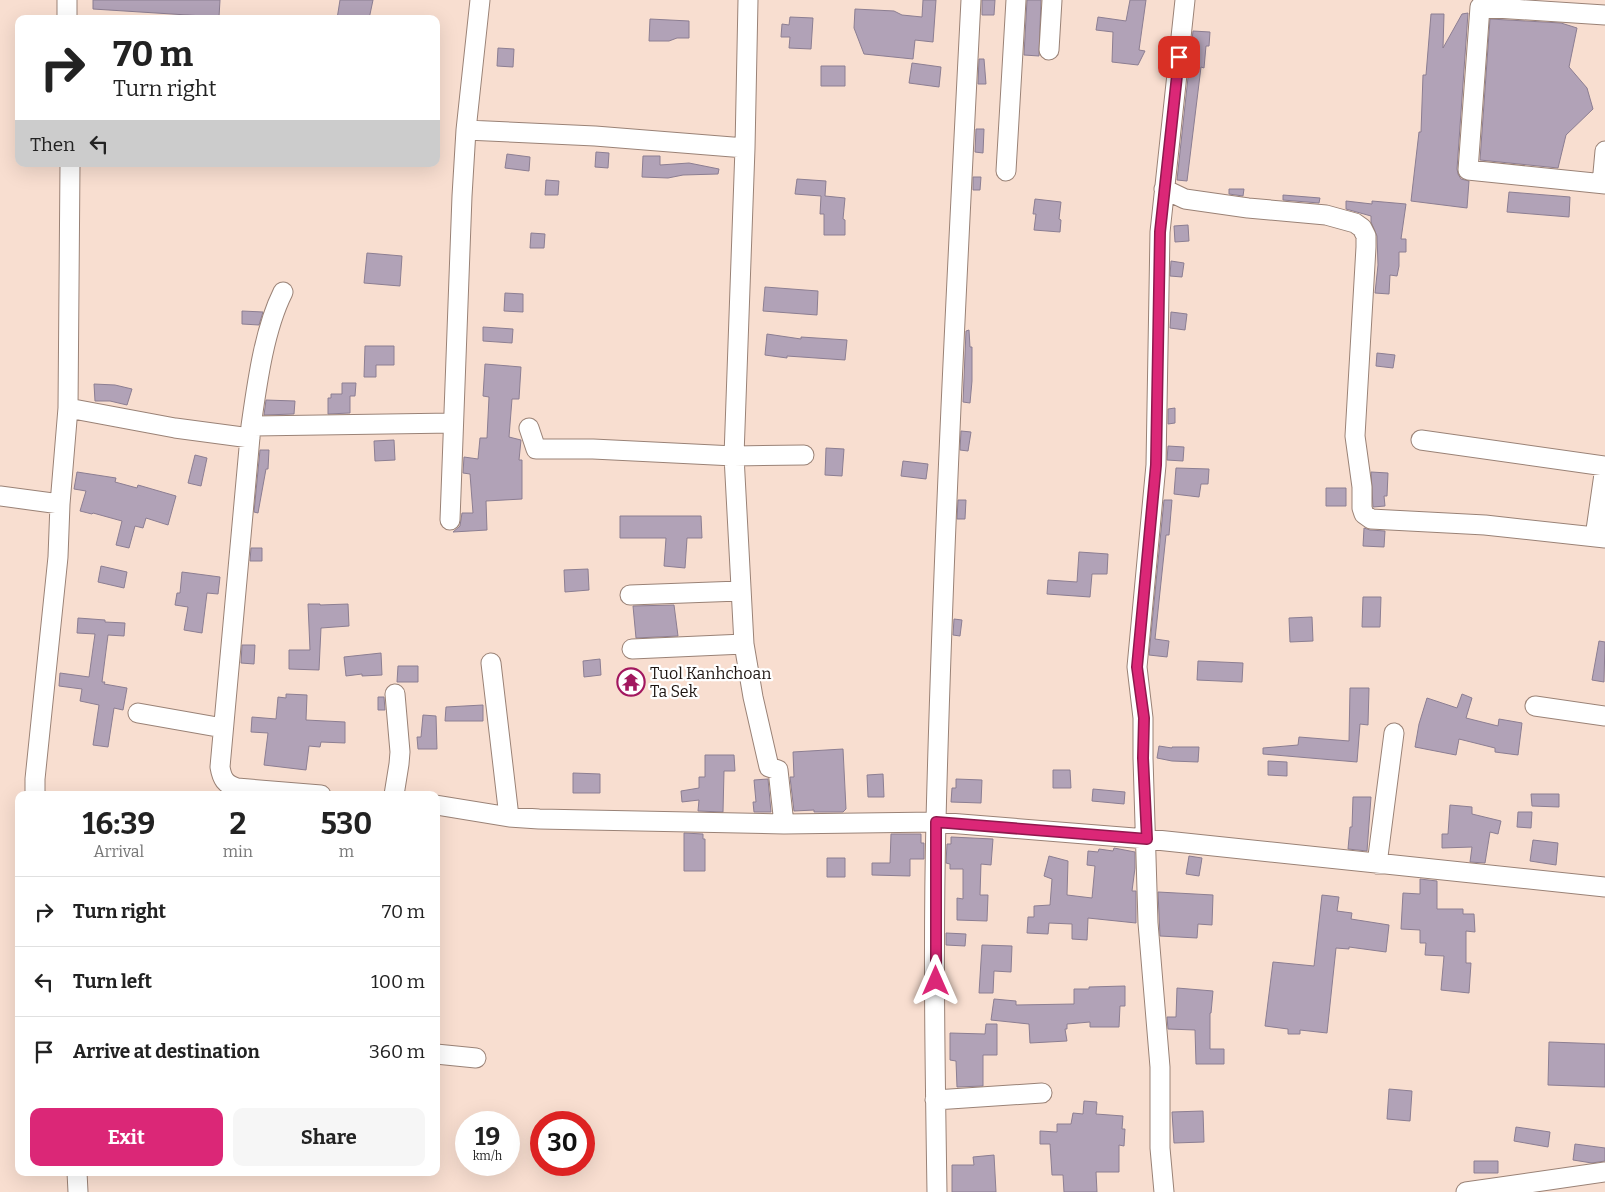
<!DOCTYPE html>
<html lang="en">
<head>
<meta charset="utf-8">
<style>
	body { margin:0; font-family:Bitter,serif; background:#f6f6f6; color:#222; height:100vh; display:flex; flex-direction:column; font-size:19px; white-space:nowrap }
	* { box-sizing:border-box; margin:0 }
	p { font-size:16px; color:#767676 }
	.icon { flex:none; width:28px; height:28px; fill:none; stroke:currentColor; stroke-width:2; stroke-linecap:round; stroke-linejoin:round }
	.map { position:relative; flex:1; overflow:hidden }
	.drawer { position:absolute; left:15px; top:791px; width:425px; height:385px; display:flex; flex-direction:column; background:#fff; border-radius:10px; box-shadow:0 5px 20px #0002 }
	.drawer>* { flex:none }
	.banner { position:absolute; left:15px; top:15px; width:425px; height:152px; border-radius:10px; box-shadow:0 5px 20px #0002; background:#fff; color:#222; overflow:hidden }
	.speed { position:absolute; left:455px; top:1111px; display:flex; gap:10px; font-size:25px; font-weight:700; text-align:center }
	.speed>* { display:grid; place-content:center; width:65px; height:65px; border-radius:50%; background:#fff; box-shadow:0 5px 20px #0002; line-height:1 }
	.speed small { font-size:12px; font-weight:400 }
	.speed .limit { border:8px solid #d22; background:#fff; color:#111 }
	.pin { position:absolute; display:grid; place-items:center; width:42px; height:42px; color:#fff; margin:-21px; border-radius:10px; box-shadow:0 2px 8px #0006 }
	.me { position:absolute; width:55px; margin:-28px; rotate:0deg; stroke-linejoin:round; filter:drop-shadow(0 0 4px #0008) }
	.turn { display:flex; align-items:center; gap:18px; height:105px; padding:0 15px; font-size:22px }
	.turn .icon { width:65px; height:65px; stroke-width:2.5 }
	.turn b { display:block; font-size:35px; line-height:42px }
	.then { display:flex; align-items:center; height:48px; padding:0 15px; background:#0003; gap:10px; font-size:19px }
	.eta { display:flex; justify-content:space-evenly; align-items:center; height:85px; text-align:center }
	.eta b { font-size:30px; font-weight:700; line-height:35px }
	.action { display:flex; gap:10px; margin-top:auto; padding:10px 15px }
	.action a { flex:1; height:58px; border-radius:10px; background:#db2777; color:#fff; font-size:20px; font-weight:700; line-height:58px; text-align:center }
	.action a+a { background:#f6f6f6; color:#222 }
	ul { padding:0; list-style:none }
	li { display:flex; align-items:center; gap:15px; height:70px; padding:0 15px; border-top:1px solid #e0e0e0 }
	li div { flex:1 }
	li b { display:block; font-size:19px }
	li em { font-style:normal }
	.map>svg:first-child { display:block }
	.building { fill:#b1a2b7; stroke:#8c7e92 }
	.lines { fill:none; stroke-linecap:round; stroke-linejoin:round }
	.minor-casing { stroke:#9a8276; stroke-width:21 }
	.minor { stroke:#fff; stroke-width:19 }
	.route-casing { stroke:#8e194d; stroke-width:12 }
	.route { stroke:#db2777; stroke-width:9 }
	.labels { text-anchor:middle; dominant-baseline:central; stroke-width:4.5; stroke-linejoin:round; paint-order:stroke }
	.poi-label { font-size:16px; fill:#1e1511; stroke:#fff; text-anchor:start }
</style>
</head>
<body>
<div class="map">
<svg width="1605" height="1192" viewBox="0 0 1605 1192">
	<rect width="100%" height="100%" fill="#f8ded0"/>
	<path class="building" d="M93 0H220L219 17 93 9Z
		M340 0H373L369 19H337Z
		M923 0H936L933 42 915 40 913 59 864 54 854 28 855 9 894 11 902 15 922 17Z
		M982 0H995L994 15H982Z
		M1027 0H1041L1039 56 1024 55Z
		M1130 0H1146L1139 50 1145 51 1138 65 1112 62 1113 32 1096 30 1098 17 1126 21Z
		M1468 13 1457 169 1458 174 1461 179 1469 181 1467 208 1411 201 1419 132H1421L1423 75H1426L1431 14H1444L1443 48 1462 14Z
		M790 17 813 18 811 49 789 48 790 37H781L782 24 789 25Z
		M650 19 689 21V38H677L669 41H649Z
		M1490 19 1561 23 1577 28 1569 67 1587 88 1593 109 1566 135 1558 168 1480 160Z
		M1193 31 1210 32 1209 46H1206L1204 68 1201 67 1187 181 1177 180Z
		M498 48 514 49 513 67 497 66Z
		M979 59H984L986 84H978Z
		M912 63 941 67 939 87 909 83Z
		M821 66H845V86H821Z
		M976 129H984L983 153 975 152Z
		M596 152 609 153 608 168 595 167Z
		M507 154 530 157 529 171 505 168Z
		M643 156H660V165L689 163 719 169 718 174 683 175 668 178 642 177Z
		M973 177H981L980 190H973Z
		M797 179 826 181 825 196 845 198 843 219 845 220V235H824V214H820L821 196 795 194Z
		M546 180 559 181 558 195H545Z
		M1229 189H1244L1243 196 1229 194Z
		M1509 192 1570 197 1569 217 1507 212Z
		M1283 195 1320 198 1319 203 1283 200Z
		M1035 199 1061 202 1059 219 1061 220 1060 232 1034 230 1036 214H1033Z
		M1346 201 1372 204V201L1406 204 1401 239H1406V252H1399V266L1397 276 1390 275 1389 294 1375 293 1378 265 1377 236 1371 222V216L1346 209Z
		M1188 225 1189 241 1175 242 1174 226Z
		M531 233 545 234 544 248H530Z
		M367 253 402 256 400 286 364 283Z
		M1171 261 1184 263 1182 277 1170 276Z
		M765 287 818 291 817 315 763 311Z
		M505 293 523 294V312L504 311Z
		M242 311 263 312 259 325 242 324Z
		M1171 312 1187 314 1185 330 1170 328Z
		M483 327 513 329 512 343 483 341Z
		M969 330 970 347H972V381L970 403 963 402 966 331Z
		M767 334 801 339V337L847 340 845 360 787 356V358L765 355Z
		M365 346H394V365H376V377H364Z
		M1377 353 1395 355 1393 368 1376 366Z
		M485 364 521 367 519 399H512L509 437 521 440 519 460H522V499L486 501 487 530 453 532 460 526 462 513H473L470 474 463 473 464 457 478 459 480 438H487L489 397 483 396Z
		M342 383H356L355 396H350V413L328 414V398H331V394H342Z
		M94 384 115 385 132 389 127 405 110 401H95Z
		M266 400 295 401 294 414 264 415Z
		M1175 408V423L1168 424V409Z
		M961 431 971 432 968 451 960 450Z
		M394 440 395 460 375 461 374 441Z
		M1168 446 1184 447 1183 461 1167 460Z
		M826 448 844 449 842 476 825 475Z
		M260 450H269L268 469H266L258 513 254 512Z
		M195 455 207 458 201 486 188 483Z
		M903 461 928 464 926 479 901 476Z
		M1176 468 1209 469 1208 484H1201L1199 497 1174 494Z
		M77 472 116 478 115 482 137 488 138 485 176 496 168 525 146 518 143 528 135 526 129 548 116 545 122 521 93 513 92 514 80 511 86 491 74 489Z
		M1371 472 1388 473 1387 496H1384L1385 506 1373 507Z
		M1326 488H1346V506H1326Z
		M958 500H966L965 519H957Z
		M1164 500H1172L1169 535H1166L1155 639 1169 641 1167 657 1149 655Z
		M620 516H701L702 538H687L685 568 664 566 666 538H620Z
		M1364 528 1370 530 1385 531 1384 547 1363 546Z
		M251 548H262V561H250Z
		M1079 552 1108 554 1107 574H1092L1090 597 1047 594 1048 580 1077 582Z
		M101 566 127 572 124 588 98 582Z
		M588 569 589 590 565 592 564 570Z
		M182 572 220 577 218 594 207 593 202 633 184 630 188 607 175 605 177 593H180Z
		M1363 597H1381L1380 627H1362Z
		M308 604H320V605L348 604 349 626 321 628 319 670 289 669V650H310Z
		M674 605 678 636 636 638 633 606Z
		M1312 617 1313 641 1290 642 1289 618Z
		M78 618 105 620V622L125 623 124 636 108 635 102 682H105L104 684 127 688 123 710 114 708 108 747 93 745 99 705 80 701 82 689 59 686 60 673 89 677 95 634 77 633Z
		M954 619 962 620 960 636 953 635Z
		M1599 641 1605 642 1604 682 1592 680Z
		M242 645H255L254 664 241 663Z
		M381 653 382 675 362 676V674L346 676 344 657Z
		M600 659 601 675 584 677 583 661Z
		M1198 661 1243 663 1242 682 1197 680Z
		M398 666H418V682H397Z
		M1350 688H1369L1368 725 1360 724 1357 762 1263 754V748L1298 745 1299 737 1349 741Z
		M286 694 307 695 306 720 345 722V743L321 742 320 747 309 746 306 770 264 765 268 733 251 732 252 717 276 719 278 697 286 698Z
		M1462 694 1472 698 1466 718 1498 726 1499 719 1522 723 1518 755 1495 752V748L1459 739 1456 755 1415 747 1419 724 1427 698 1457 708Z
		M378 697H384L385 710H378Z
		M483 705V721H445L446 707Z
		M423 715 436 716 437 749H418L417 737H421Z
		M1159 746 1172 748V747H1199L1198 762 1172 761 1157 758Z
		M843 749 846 809 843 812H814V810L794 811 790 777H794L793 752Z
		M705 755H734L735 771H724L723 812 698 811 699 800 682 802 681 791 699 788V777H705Z
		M1268 761 1287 762V776L1268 775Z
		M1053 770H1070L1071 788H1053Z
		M573 773 600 774V793H573Z
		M883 774 884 797H868L867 775Z
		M768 779 771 812H754L753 802H756L754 780Z
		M956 779 982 780 981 803 951 802 952 788H956Z
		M1093 789 1125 792 1124 804 1092 801Z
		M1531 794H1559V807L1532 806Z
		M1353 797H1371L1367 851 1348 849 1350 827H1352Z
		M1450 805 1472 807V814L1501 821 1498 834 1490 832 1485 863 1470 862 1472 847 1442 848V834H1448Z
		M1518 812H1532L1531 828 1517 827Z
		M684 833 703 834V839H705V871H684Z
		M891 834H921V843H924V859H910V876L872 875V863H890Z
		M951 837 993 839 991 865 981 864 980 895H988L987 921 957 920V898L963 899V869H950V864L946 863 947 844H951Z
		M1533 840 1558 843 1556 865 1530 861Z
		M1114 848 1135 852V868L1132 891H1136V923L1088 918 1087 940 1072 939V924L1049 923 1048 934 1027 933 1028 917H1034V906L1050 905 1052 879 1044 876 1049 856 1068 861 1067 895 1092 898 1095 866 1087 865 1088 851 1098 852 1099 849 1113 851Z
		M1189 856 1202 858 1199 876 1186 874Z
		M827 858H845V877H827Z
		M1420 879 1437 881V909H1463V914H1474L1475 932 1466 931V963H1471L1469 993 1441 990 1444 956 1425 955 1426 943H1420V930L1401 929 1403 893 1420 894Z
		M1158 892 1213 895 1212 925 1198 924 1197 938 1160 936Z
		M1322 895 1339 897 1337 911 1352 913 1351 919 1389 925 1386 952 1349 947V949L1336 948 1327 1033 1300 1030V1034H1288V1029L1265 1026 1273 962 1314 966Z
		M946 933 966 934 965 946 946 945Z
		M982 945 1012 946 1011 972 994 971 993 993H979Z
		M1125 986V1006H1120L1119 1027H1090V1022L1067 1024V1029H1065L1067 1041 1030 1043 1029 1024 991 1020 994 999 1016 1001V1005L1074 1004V989H1089V987Z
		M1177 988 1213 991 1211 1013H1210V1049H1224V1064H1196L1195 1030 1168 1029 1167 1017H1176Z
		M986 1024H997V1055H983V1086L957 1087 956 1061 950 1060V1033L985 1034Z
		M1549 1042 1605 1044V1087L1548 1085Z
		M1389 1089 1412 1091 1410 1121 1387 1119Z
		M1084 1101 1097 1102 1096 1114 1123 1116 1122 1129H1125L1124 1146 1119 1145V1172H1096L1097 1192H1064L1063 1175H1052L1050 1144H1040V1131L1057 1132V1124H1071L1073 1113 1083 1114Z
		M1203 1111 1204 1142 1174 1143 1172 1112Z
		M1516 1127 1550 1132 1548 1147 1514 1141Z
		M1575 1144 1605 1148V1161L1592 1163 1573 1160Z
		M994 1155 996 1192H952V1165H974L973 1157Z
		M1474 1161H1498V1173H1474Z"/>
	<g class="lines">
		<g class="minor-casing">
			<path id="minor" d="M67 0V19
				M748 0 745 148 734 456 744 644 753 697 769 767 778 770 784 824
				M1049 50 1052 0
				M466 130 595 136 745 148
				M1605 151 1603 173 1605 184
				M1006 171 1016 0
				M1605 184 1468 170 1480 7 1605 15
				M1164 189 1185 199 1248 208 1326 215 1355 223 1362 228 1366 236V247L1355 436 1362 487V508L1364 514 1371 519 1485 525 1605 538
				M283 292C264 330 257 384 251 426L220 767C222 779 225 784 237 788L321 795
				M68 408 175 428 250 438
				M251 426 453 423
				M529 428 536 449H593L734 456 804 455
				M1421 440 1605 466
				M0 496 60 504
				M450 520 462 196 466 130 480 0
				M1595 537 1605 467
				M630 595 740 591
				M632 649 744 644
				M491 663 509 817
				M1535 706 1605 716
				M138 713 223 728
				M35 795V779L58 557 60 504 68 408 70 164
				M394 795 399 764 400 752 395 694
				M436 805 509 817 539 819 784 824 936 822 1147 839 1605 887
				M1377 864 1394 733
				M436 1054 476 1058
				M935 1100 1042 1093
				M77 1172 78 1192
				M937 1192C935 1068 933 944 936 820 943 547 957 273 971 0
				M1164 1192 1160 1148V1067L1148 923 1143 758V718L1137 667 1156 465 1160 232 1185 0
				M1466 1192 1605 1172"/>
		</g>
		<use href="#minor" class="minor"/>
	</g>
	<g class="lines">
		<g class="route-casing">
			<path id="route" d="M936 981V822L1147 839 1143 758 1144 718 1137 667 1156 465 1160 232 1179 57"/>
		</g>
		<use href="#route" class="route"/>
	</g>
	<defs>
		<g id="temple-ring" transform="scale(1.4375)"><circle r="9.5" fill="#fff" stroke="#a2175f" stroke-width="1.5"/><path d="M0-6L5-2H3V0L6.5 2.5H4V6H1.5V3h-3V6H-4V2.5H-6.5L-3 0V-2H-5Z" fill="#a2175f"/></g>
	</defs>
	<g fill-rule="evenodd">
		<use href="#temple-ring" x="631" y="682"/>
	</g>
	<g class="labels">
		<g class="poi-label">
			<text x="650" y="673">Tuol Kanhchoan<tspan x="650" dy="18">Ta Sek</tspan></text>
		</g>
	</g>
</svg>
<div class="speed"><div>19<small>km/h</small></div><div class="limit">30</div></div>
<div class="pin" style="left:1179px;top:57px;background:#d93025"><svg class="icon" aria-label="arrive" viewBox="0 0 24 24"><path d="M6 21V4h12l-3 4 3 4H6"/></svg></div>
<svg class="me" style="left:936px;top:981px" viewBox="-20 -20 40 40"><path d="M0-17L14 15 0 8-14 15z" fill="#db2777" stroke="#fff" stroke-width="4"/></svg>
<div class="banner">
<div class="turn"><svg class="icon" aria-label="right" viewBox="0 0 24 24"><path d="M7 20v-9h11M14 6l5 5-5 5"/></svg><div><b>70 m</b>Turn right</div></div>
<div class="then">Then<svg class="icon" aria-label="left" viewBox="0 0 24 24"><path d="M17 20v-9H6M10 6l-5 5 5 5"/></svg></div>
</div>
<section class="drawer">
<div class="eta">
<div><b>16:39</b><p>Arrival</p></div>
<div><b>2</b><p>min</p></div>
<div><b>530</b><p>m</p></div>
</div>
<ul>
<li><svg class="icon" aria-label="right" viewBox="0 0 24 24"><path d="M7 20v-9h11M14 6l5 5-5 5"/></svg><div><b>Turn right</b></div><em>70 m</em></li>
<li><svg class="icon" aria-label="left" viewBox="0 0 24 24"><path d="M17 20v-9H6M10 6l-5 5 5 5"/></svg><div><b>Turn left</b></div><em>100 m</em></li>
<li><svg class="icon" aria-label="arrive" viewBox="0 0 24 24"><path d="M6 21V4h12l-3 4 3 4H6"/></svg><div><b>Arrive at destination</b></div><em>360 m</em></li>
</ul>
<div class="action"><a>Exit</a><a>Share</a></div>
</section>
</div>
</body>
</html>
